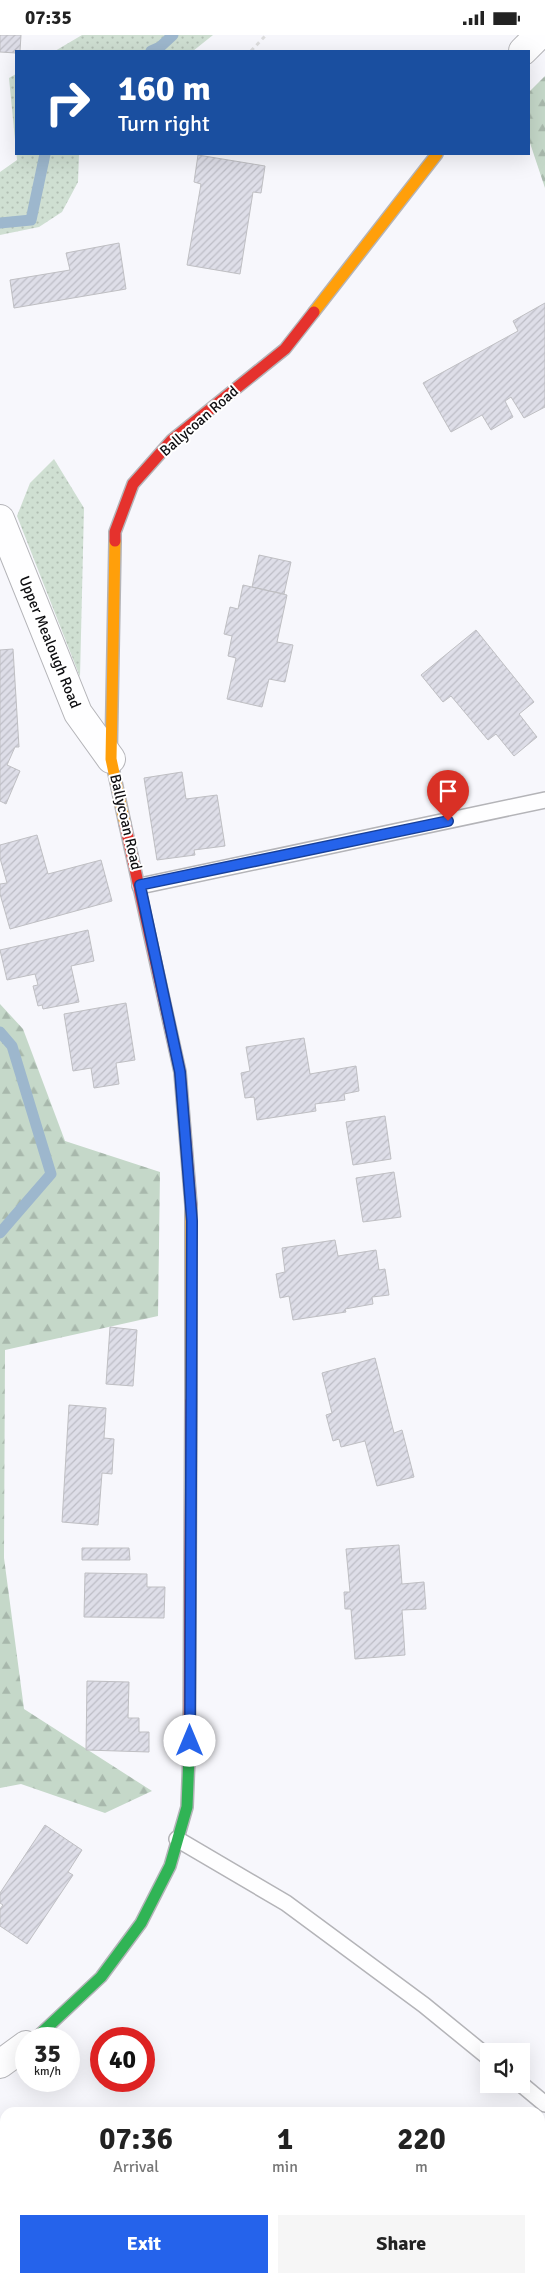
<!DOCTYPE html>
<html lang="en">
<head>
<meta charset="utf-8">
<style>
	body { margin:0; font-family:Signika,sans-serif; background:#f6f6f6; color:#222; height:100vh; display:flex; flex-direction:column; font-size:19px; white-space:nowrap }
	* { box-sizing:border-box; margin:0 }
	p { font-size:16px; color:#767676 }
	.icon { flex:none; width:28px; height:28px; fill:none; stroke:currentColor; stroke-width:2; stroke-linecap:round; stroke-linejoin:round }
	.map { position:relative; flex:1; overflow:hidden }
	.side { position:absolute; left:0px; top:2072px; width:545px; height:176px; display:flex; flex-direction:column; background:#fff; border-radius:15px 15px 0 0; box-shadow:0 5px 20px #0002 }
	.side>* { flex:none }
	.top-card { position:absolute; left:15px; top:15px; width:515px; height:105px; border-radius:0px; box-shadow:0 5px 20px #0002; background:#1a4fa0; color:#fff; overflow:hidden }
	.controls { position:absolute; left:480px; top:2008px; display:grid; gap:10px }
	.controls a { display:grid; place-items:center; width:50px; height:50px; border-radius:0px; background:#fff; box-shadow:0 5px 20px #0002; font-size:25px }
	.speed { position:absolute; left:15px; top:1992px; display:flex; gap:10px; font-size:25px; font-weight:700; text-align:center }
	.speed>* { display:grid; place-content:center; width:65px; height:65px; border-radius:50%; background:#fff; box-shadow:0 5px 20px #0002; line-height:1 }
	.speed small { font-size:12px; font-weight:400 }
	.speed .limit { border:8px solid #d22; background:#fff; color:#111 }
	.pin { position:absolute; display:grid; place-items:center; width:42px; height:42px; color:#fff; margin:-51px -21px; border-radius:50% 50% 50% 0; rotate:-45deg; box-shadow:0 0 5px #0007 }
	.pin .icon { rotate:45deg }
	.me { position:absolute; width:55px; margin:-28px; rotate:0deg; stroke-linejoin:round; filter:drop-shadow(0 0 4px #0008) }
	.turn { display:flex; align-items:center; gap:18px; height:105px; padding:0 20px; font-size:22px }
	.turn .icon { width:65px; height:65px; stroke-width:2.5 }
	.turn b { display:block; font-size:35px; line-height:42px }
	.eta { display:flex; justify-content:space-evenly; align-items:center; height:85px; text-align:center }
	.eta b { font-size:30px; font-weight:700; line-height:35px }
	.action { display:flex; gap:10px; margin-top:auto; padding:10px 20px }
	.action a { flex:1; height:58px; border-radius:0px; background:#2563eb; color:#fff; font-size:20px; font-weight:700; line-height:58px; text-align:center }
	.action a+a { background:#f6f6f6; color:#222 }
	.status { display:flex; justify-content:space-between; align-items:center; height:35px; padding:0 25px; background:#fff; direction:ltr }
	.status svg { height:14px; fill:currentColor }
	.map>svg:first-child { display:block }
	.grass { fill:url(#grass-dots) }
	.forest { fill:url(#forest-firs) }
	.lines { fill:none; stroke-linecap:round; stroke-linejoin:round }
	.stream { stroke:#9db7cd; stroke-width:11 }
	.building { fill:url(#building-hatch); stroke:#bfbfc3 }
	.lane-casing { stroke:#b4b4b8; stroke-width:18 }
	.street-casing { stroke:#b4b4b8; stroke-width:30 }
	.fast-casing { stroke:#b4b4b8; stroke-width:14 }
	.slow-casing { stroke:#b4b4b8; stroke-width:14 }
	.jam-casing { stroke:#b4b4b8; stroke-width:14 }
	.path { stroke:#ddddde; stroke-width:3; stroke-dasharray:4 4; stroke-linecap:butt }
	.lane { stroke:#fefeff; stroke-width:15 }
	.street { stroke:#fefeff; stroke-width:28 }
	.fast { stroke:#30b455; stroke-width:11 }
	.slow { stroke:#ff9f0a; stroke-width:11 }
	.jam { stroke:#e5322d; stroke-width:11 }
	.route-casing { stroke:#184099; stroke-width:12 }
	.route { stroke:#2563eb; stroke-width:9 }
	.labels { text-anchor:middle; dominant-baseline:central; stroke-width:4; stroke-linejoin:round; paint-order:stroke }
	.street-label { font-size:15px; fill:#0d0d10; stroke:#fff }
</style>
</head>
<body>
<div class="status"><b>07:35</b><svg viewBox="0 0 49 12"><path d="M0 12V9h3v3zM5 12V6h3v6zM10 12V3h3v9zM15 12V0h3v12zM26 1h20v11H26zM47 4h2v5h-2z"/></svg></div>
<div class="map">
<svg width="545" height="2248" viewBox="0 0 545 2248">
	<defs>
		<pattern id="grass-dots" width="8" height="8" patternUnits="userSpaceOnUse" patternTransform="scale(1.25)"><rect width="8" height="8" fill="#cfdfd2"/><path d="M2 2h.1M6 6h.1" fill="none" stroke="#b1beb3" stroke-width="1.8" stroke-linecap="round"/></pattern>
		<pattern id="forest-firs" width="22" height="20" patternUnits="userSpaceOnUse" patternTransform="scale(1.25)"><rect width="22" height="20" fill="#c5d8c9"/><path d="M5 1l3.5 6h-7zM16 11l3.5 6h-7z" fill="#a8b8ac"/></pattern>
		<pattern id="building-hatch" width="6" height="6" patternUnits="userSpaceOnUse" patternTransform="scale(1.25)"><rect width="6" height="6" fill="#dedee8"/><path d="M-1 1l2-2M0 6l6-6M5 7l2-2" fill="none" stroke="#bdbdc6"/></pattern>
	</defs>
	<rect width="100%" height="100%" fill="#f7f7fc"/>
	<path class="grass" d="M82 0H213L193 16H55Z
		M16 39V119H79L78 147 62 177 39 192 0 200V137L17 125 9 43Z
		M54 424 84 473 80 642 17 481 30 448Z"/>
	<path class="forest" d="M545 41V153L529 105V57Z
		M0 969 23 994 65 1106 160 1137 158 1281 5 1315 4 1523 24 1674 152 1756 105 1778 21 1749 0 1753Z"/>
	<g class="lines">
		<path class="stream" d="M151 16 160 12 173 0
			M0 188 31 185 45 119
			M0 997 12 1011 51 1139 0 1198"/>
	</g>
	<path class="building" d="M0 0H21L20 16H16V18L0 17Z
		M198 120 265 131 261 158 253 157 240 239 187 230 201 149 194 147Z
		M119 208 126 254 14 273 10 245 70 235 66 218Z
		M545 268V372L524 383 511 362 505 366 513 382 491 395 482 380 451 397 423 348 518 296 513 286Z
		M259 520 291 527 284 559 252 552Z
		M243 550 287 560 277 607 293 610 285 647 269 644 262 672 227 664 236 623 228 621 232 601 224 599 230 572 238 574Z
		M476 595 534 667 519 679 537 702 514 721 496 699 488 705 451 661 443 667 421 640Z
		M13 614 19 712H15L7 730 20 736 6 769 0 766V615Z
		M182 737 186 764 217 760 225 811 194 815 195 820 157 825 144 743Z
		M37 800 48 839 101 825 112 866 10 894 0 859V849L7 848 0 823V810Z
		M88 895 94 926 71 931 79 967 43 974 42 970 38 971 33 951 38 950 35 939 7 945 0 915Z
		M126 968 135 1025 116 1028 119 1049 94 1053 91 1033 73 1036 64 979Z
		M304 1003 310 1039 356 1031 359 1056 344 1059 345 1065 315 1069 316 1076 257 1085 254 1062 245 1063 241 1038 250 1036 246 1012Z
		M385 1081 391 1124 353 1130 346 1087Z
		M394 1137 401 1182 363 1187 356 1143Z
		M335 1205 338 1221 376 1215 379 1235 385 1234 389 1260 372 1262 373 1269 345 1274 346 1277 293 1285 289 1261 280 1263 276 1239 285 1237 282 1213Z
		M110 1292 137 1295 133 1351 106 1349Z
		M375 1323 394 1398 402 1395 414 1442 377 1451 365 1406 341 1412 339 1404 333 1406 326 1380 332 1378 322 1338Z
		M69 1370 106 1373 104 1403 114 1404 112 1439 102 1438 98 1490 62 1487Z
		M399 1510 402 1549 424 1547 426 1574 402 1575 405 1620 355 1624 351 1574H345L344 1557H350L346 1514Z
		M82 1513H129L130 1525H82Z
		M85 1538 147 1539V1552H165L164 1583 84 1582Z
		M87 1646 129 1647 128 1683H139V1697H149V1717L86 1715Z
		M45 1790 82 1815 68 1837 73 1840 27 1909 0 1891V1874L3 1870 0 1868V1858Z"/>
	<g class="lines">
		<g class="lane-casing">
			<path id="lane" d="M140 851 545 765
				M177 1804 286 1868 424 1970 489 2023
				M521 2049 545 2069"/>
		</g>
		<g class="street-casing">
			<path id="street" d="M523 16 539 0
				M0 484 78 678 111 724
				M0 2029 26 2010"/>
		</g>
		<g class="fast-casing">
			<path id="fast" d="M35 2004 101 1942 141 1888 170 1831 187 1772 189 1721"/>
		</g>
		<g class="slow-casing">
			<path id="slow" d="M314 277 437 119
				M115 506 111 724 125 789
				M191 1170V1366"/>
		</g>
		<g class="jam-casing">
			<path id="jam" d="M115 506V497L133 449 172 405 285 314 314 277
				M125 789 180 1037 191 1170
				M189 1721 191 1366"/>
		</g>
		<path class="path" d="M251 16 266 0"/>
		<use href="#lane" class="lane"/>
		<use href="#street" class="street"/>
		<use href="#fast" class="fast"/>
		<use href="#slow" class="slow"/>
		<use href="#jam" class="jam"/>
	</g>
	<g class="lines">
		<g class="route-casing">
			<path id="route" d="M190 1706 192 1186 180 1037 140 850 448 786"/>
		</g>
		<use href="#route" class="route"/>
	</g>
	<g class="labels">
		<g class="street-label">
			<text transform="translate(199 386) rotate(-41)">Ballycoan Road</text>
			<text transform="translate(50 607) rotate(68)">Upper Mealough Road</text>
			<text transform="translate(126 787) rotate(77)">Ballycoan Road</text>
		</g>
	</g>
</svg>
<div class="controls">
<a><svg class="icon" aria-label="sound" viewBox="0 0 24 24"><path d="M4 9h4l5-4v14l-5-4H4zM17 9q2 3 0 6"/></svg></a>
</div>
<div class="speed"><div>35<small>km/h</small></div><div class="limit">40</div></div>
<div class="pin" style="left:448px;top:786px;background:#d93025"><svg class="icon" aria-label="arrive" viewBox="0 0 24 24"><path d="M6 21V4h12l-3 4 3 4H6"/></svg></div>
<svg class="me" style="left:190px;top:1706px" viewBox="-20 -20 40 40"><circle r="19" fill="#fff"/><path d="M0-13L10 11 0 6-10 11z" fill="#2563eb"/></svg>
<div class="top-card">
<div class="turn"><svg class="icon" aria-label="right" viewBox="0 0 24 24"><path d="M7 20v-9h11M14 6l5 5-5 5"/></svg><div><b>160 m</b>Turn right</div></div>
</div>
<section class="side">
<div class="eta">
<div><b>07:36</b><p>Arrival</p></div>
<div><b>1</b><p>min</p></div>
<div><b>220</b><p>m</p></div>
</div>
<div class="action"><a>Exit</a><a>Share</a></div>
</section>
</div>
</body>
</html>
